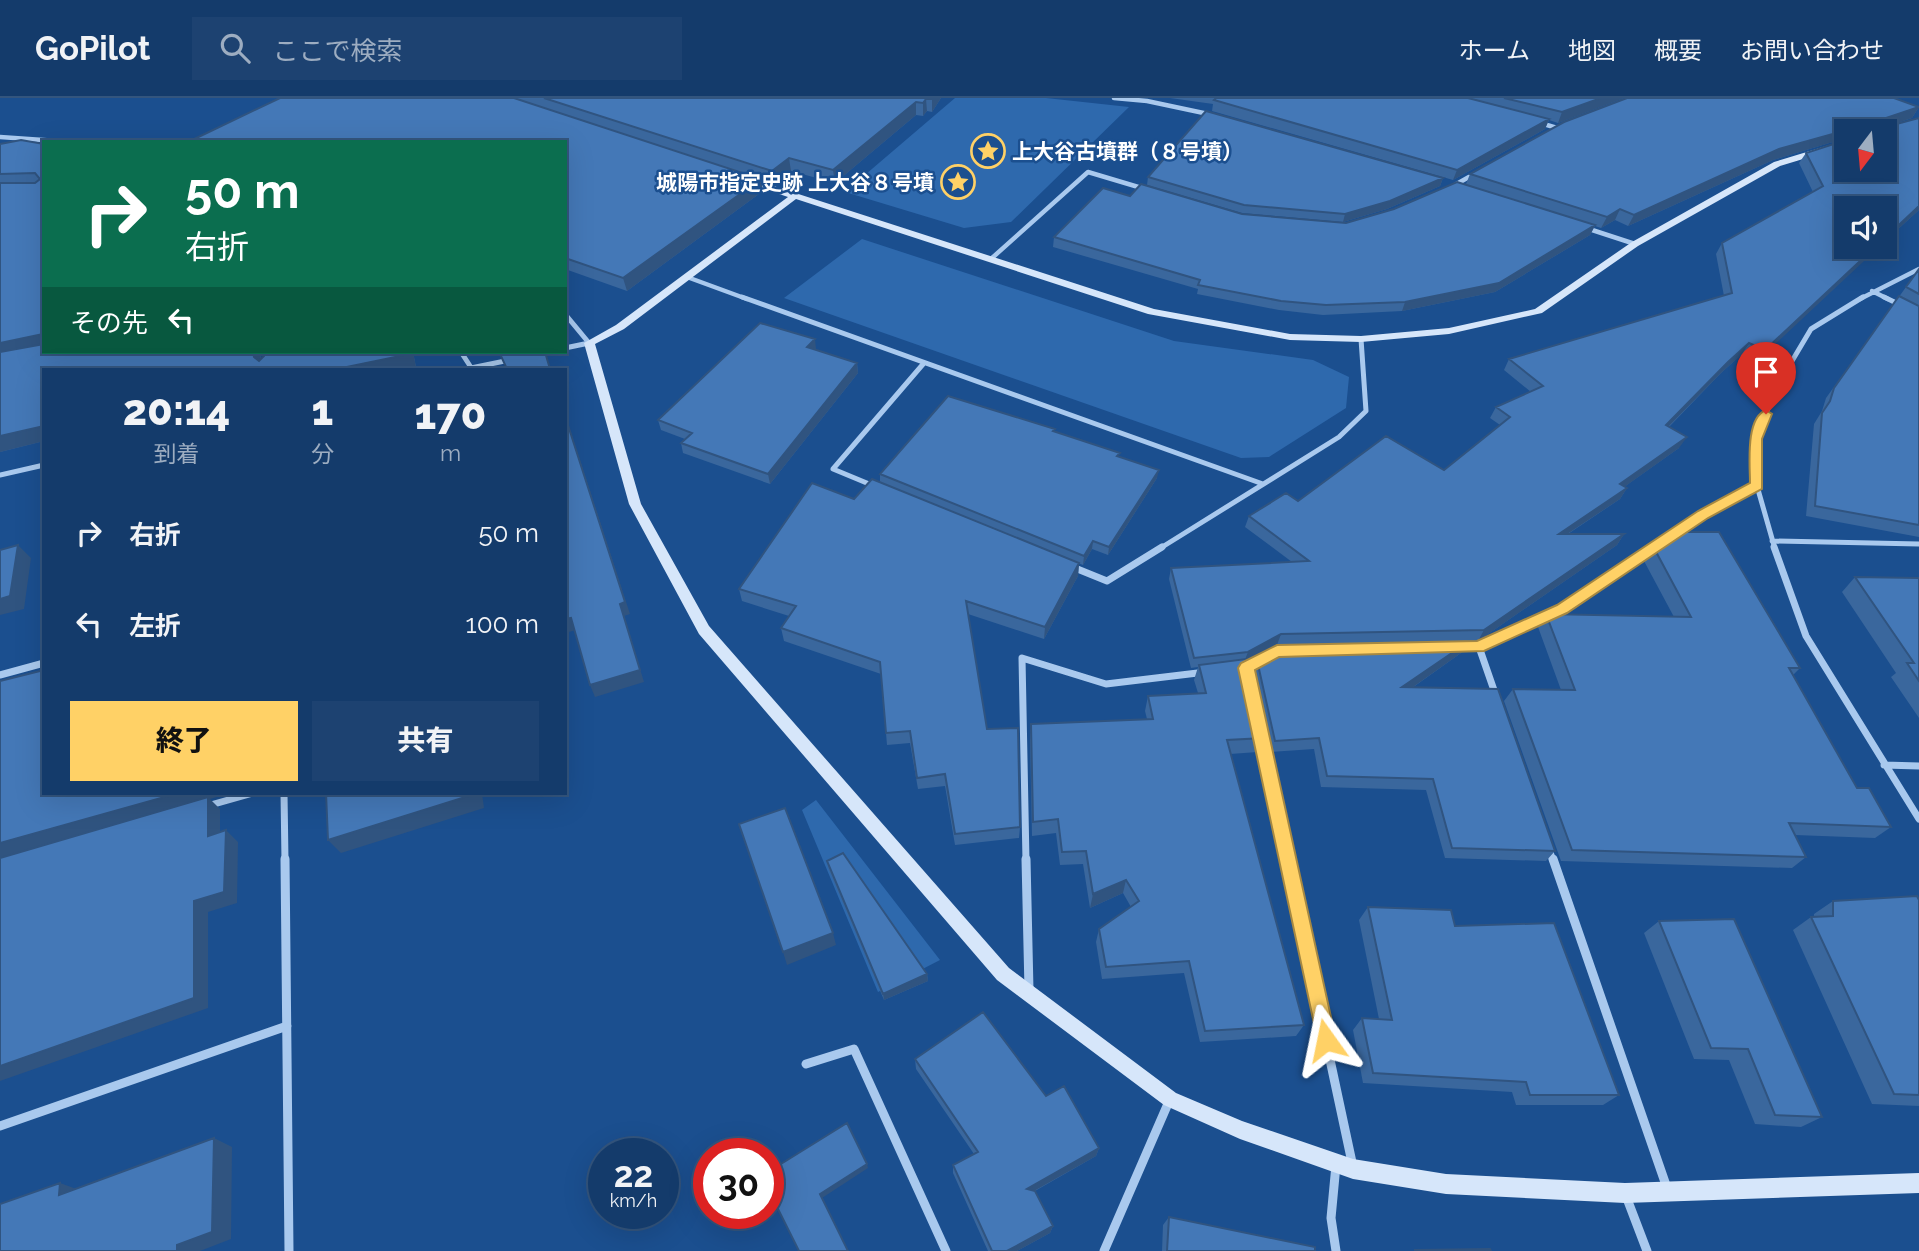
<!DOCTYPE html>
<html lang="ja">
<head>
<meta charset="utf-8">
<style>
	body { margin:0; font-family:Raleway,"Noto Sans JP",sans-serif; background:#1d4271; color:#f1f3f6; height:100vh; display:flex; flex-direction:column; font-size:26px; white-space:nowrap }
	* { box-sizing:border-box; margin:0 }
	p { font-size:23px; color:#9dadc1 }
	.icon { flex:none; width:38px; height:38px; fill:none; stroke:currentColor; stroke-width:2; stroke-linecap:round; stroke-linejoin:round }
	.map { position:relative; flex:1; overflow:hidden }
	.drawer { position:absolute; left:42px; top:270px; width:525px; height:427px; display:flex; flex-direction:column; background:#143b6b; border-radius:0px; box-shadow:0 7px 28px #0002,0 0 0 2px #33557e }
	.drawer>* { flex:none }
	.banner { position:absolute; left:42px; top:42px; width:525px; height:214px; border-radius:0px; box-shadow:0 7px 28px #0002,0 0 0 2px #33557e; background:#0b6e4f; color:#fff; overflow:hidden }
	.needle { width:46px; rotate:196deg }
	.fabs { position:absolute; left:1834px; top:21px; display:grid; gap:14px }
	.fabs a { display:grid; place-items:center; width:63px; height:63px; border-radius:0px; background:#143b6b; box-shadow:0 7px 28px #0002,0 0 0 2px #33557e; font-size:35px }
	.speed { position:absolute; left:588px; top:1040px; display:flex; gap:14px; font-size:35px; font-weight:700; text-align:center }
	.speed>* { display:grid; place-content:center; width:91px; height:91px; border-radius:50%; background:#143b6b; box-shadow:0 7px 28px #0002,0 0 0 2px #33557e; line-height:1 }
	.speed small { font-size:18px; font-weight:400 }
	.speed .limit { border:10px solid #d22; background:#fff; color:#111 }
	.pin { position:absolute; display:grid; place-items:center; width:60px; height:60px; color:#fff; margin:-72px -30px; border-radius:50% 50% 50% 0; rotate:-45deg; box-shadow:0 0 7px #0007 }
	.pin .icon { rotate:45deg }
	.me { position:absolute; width:77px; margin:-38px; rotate:348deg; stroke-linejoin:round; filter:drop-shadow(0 0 5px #0008) }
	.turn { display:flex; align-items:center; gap:24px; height:147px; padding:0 28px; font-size:32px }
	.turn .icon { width:91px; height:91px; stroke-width:2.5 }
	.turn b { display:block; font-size:49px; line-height:60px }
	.then { display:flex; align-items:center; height:66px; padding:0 28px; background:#0003; gap:14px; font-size:26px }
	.eta { display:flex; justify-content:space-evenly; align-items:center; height:119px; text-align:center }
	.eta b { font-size:42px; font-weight:800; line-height:49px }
	.action { display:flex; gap:14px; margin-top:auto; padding:14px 28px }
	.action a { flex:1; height:80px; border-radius:0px; background:#ffd166; color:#111; font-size:28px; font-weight:800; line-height:80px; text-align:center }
	.action a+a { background:#1d4271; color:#f1f3f6 }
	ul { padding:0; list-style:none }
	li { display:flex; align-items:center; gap:21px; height:91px; padding:0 28px }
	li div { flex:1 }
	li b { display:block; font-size:26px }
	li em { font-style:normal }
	header { display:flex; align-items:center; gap:42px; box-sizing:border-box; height:98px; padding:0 35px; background:#143b6b; border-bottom:2px solid #33557e }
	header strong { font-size:33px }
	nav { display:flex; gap:38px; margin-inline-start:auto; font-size:24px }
	.search { width:490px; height:63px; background:#1d4271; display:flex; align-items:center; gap:18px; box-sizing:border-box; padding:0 24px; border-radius:0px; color:#9dadc1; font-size:26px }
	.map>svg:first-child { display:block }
	.green { fill:#2e69ad }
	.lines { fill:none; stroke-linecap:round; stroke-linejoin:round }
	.street-far3 { stroke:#a9c9ee; stroke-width:4.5 }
	.street-far2 { stroke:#a9c9ee; stroke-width:5 }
	.street-far1 { stroke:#a9c9ee; stroke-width:7 }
	.street { stroke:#a9c9ee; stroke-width:9 }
	.secondary { fill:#d6e6fa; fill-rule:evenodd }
	.wall { fill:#3a679d }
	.shaded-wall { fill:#305480 }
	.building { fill:#4478b7; stroke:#305480; stroke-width:2 }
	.route { fill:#ffd166; stroke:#a68842; stroke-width:2 }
	.labels { text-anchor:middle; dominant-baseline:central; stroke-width:5; stroke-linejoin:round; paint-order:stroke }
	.far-poi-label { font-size:21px; font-weight:bold; fill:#fff; stroke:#1b4f8f; text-anchor:start }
</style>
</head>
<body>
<header>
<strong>GoPilot</strong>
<div class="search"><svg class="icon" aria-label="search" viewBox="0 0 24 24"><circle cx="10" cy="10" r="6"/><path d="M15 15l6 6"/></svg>ここで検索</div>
<nav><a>ホーム</a><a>地図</a><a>概要</a><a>お問い合わせ</a></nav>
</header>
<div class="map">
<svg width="1919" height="1153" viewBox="0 0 1919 1153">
	<rect width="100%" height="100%" fill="#1b4f8f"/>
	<path class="green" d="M955 0H1046L1129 9 1011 124 964 130 845 94Z
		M862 141 1174 243 1313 262 1349 279 1346 310 1269 359 1241 360 784 200Z
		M816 702 940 862 878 894 802 712Z"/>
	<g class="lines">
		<path class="street-far3" d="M1114 0 1147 3 1213 17
			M1537 24 1557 30
			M0 39 72 44
			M1453 88 1476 75
			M1586 130 1635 146
			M992 160 1088 74 1145 91
			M687 179 747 201
			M1872 193 1888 201
			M1860 201 1919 171"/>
		<path class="street-far2" d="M742 199 1263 386
			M1884 199 1919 216
			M565 216 589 245 565 250
			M461 254 472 271
			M466 271 510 262
			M0 377 44 367
			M874 388 833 371 924 265
			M1772 443 1919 446
			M1159 451 1339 339 1366 313 1361 241
			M1652 451 1703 416 1757 388
			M1775 451 1757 388 1756 341 1776 290 1811 231 1863 199"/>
		<path class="street-far1" d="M1774 449 1806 538 1919 721
			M1070 468 1107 483 1162 449
			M1456 549H1479L1562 511 1654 449
			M1479 549 1496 598
			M1248 576 1246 570 1264 560
			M0 577 44 565
			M1260 636 1287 763
			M1884 667 1919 668
			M284 695 285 763
			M207 708 253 695
			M1549 751 1553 763
			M1026 763 1022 560 1106 586 1206 574"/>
		<path class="street" d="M285 761 289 1153
			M1026 761 1029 892
			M1287 761 1353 1069
			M1553 761 1667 1090
			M806 966 854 951 946 1153
			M0 1028 287 928
			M1336 1067 1331 1120 1336 1153
			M1626 1098 1647 1153
			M1104 1153 1170 1001"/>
		<path class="secondary" d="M1846 42V48L1780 68 1638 148 1542 215 1449 236 1361 244 1290 242 1148 216 796 101 624 231 595 246 641 406 709 528 1009 870 1176 995 1242 1023 1353 1061 1446 1076 1625 1085 1919 1075V1095L1625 1105 1446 1096 1353 1081 1240 1041 1164 1007 997 882 699 536 629 406 584 245 616 227 788 99 743 84V80L746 79 1154 211 1290 236 1361 238 1449 230 1535 211 1632 144 1774 64Z"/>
	</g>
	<path class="wall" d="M280 0H941L932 14 927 13 923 18 916 17 835 85 791 73 774 85 761 81 763 93 627 193 565 171V44Z
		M1170 0H1624L1558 25 1549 22 1545 31 1453 82 1212 13 1213 6Z
		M1919 9 1912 20 1891 27H1893L1919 20V112L1885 143V110L1846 149 1757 263 1742 256 1721 275 1669 329 1679 350 1624 389 1627 390 1620 401 1568 436H1624L1617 447 1478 543 1277 547 1247 563 1264 640 1258 654 1230 656 1304 927 1296 938 1200 944 1184 875 1102 881 1096 844 1099 831 1131 809 1123 795 1090 810 1083 766 1060 767 1056 735 1032 738 1030 641 1031 626 1147 621 1145 613 1148 598 1198 595 1194 582 1198 569 1191 570 1169 481 1171 470 1292 464 1245 429 1249 418 1298 403 1444 372 1500 327 1490 320 1496 309 1531 294 1504 272 1509 261 1724 198 1716 156 1722 145 1813 94 1799 65 1806 55 1885 33H1846V40L1773 62 1628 128 1615 122 1601 130 1595 128 1590 137 1495 194 1402 213 1323 217 1279 212 1197 196 1198 191 1053 149 1054 139 1130 98 1242 116 1346 125 1394 111 1466 86 1470 76Z
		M0 46H44V254H260L261 261 264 258 263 254H413L416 269 44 271V343L0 354Z
		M1148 79 1443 80 1440 88 1387 111 1343 124 1242 115 1147 87Z
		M1919 171V439L1806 418 1814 326 1822 313 1826 300Z
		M816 251 815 252 857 265 858 275 770 386 683 355 681 345 685 341 661 332 658 322Z
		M1054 334 1119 359 1157 380 1108 457 1092 451 1083 467 1058 457 1079 465 1078 478 1044 541 968 516 987 631 1020 729 1019 740 955 747 945 688 918 691 910 645 887 647 881 576 784 543 781 530 789 518 742 503 739 491 854 401 880 384V376Z
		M1654 450 1800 570 1793 577 1857 690 1891 729 1875 740 1795 737 1806 759 1792 770 1561 763 1504 603 1513 591 1561 592 1538 529 1546 516 1674 519 1644 463Z
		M1855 479 1919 480V620L1891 579 1896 575 1842 494Z
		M1468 544 1461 555 1412 590 1555 753 1546 763 1445 760 1426 692 1321 689 1314 651 1270 654 1253 573 1257 562Z
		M827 763 927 876 928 883 884 902 828 770Z
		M1919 802V1008L1872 1006 1793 832 1811 819H1814V816L1833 803Z
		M1368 809 1455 828 1619 997 1603 1007H1516L1512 994 1363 985 1353 932 1362 920 1379 921 1359 822Z
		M1659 823 1822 1019 1801 1029 1755 1026 1729 962 1694 961 1644 835Z
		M915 961 1046 998 1099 1050 1096 1058 1035 1093 1053 1128 1050 1135 1017 1153H988L953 1075V1067L974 1056 916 971Z
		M1169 1119 1315 1153H1162L1163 1127Z"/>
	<path class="shaded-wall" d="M933 0H941L932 14V1Z
		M1601 0H1624L1558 25 1562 14Z
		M926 1 927 13 923 18V5Z
		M916 4V17L835 85 833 72Z
		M1919 9 1912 20 1879 31 1886 20Z
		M1549 21 1545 31 1453 82 1457 72Z
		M1854 30 1852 33H1846V40L1773 62 1628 128 1634 117 1779 51Z
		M789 60 791 73 774 85 772 73Z
		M1443 80 1440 88 1387 111 1343 124 1345 116Z
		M761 81 763 93 627 193 623 180Z
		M1919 108V112L1885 143V140Z
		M1620 111 1615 122 1601 130 1607 119Z
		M1595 127 1590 137 1495 194 1402 213 1405 204Z
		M1875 149H1879L1757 263 1765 252Z
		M43 236 44 237V251L0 261V245Z
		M815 241 816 251 808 259 807 249Z
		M1749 245 1742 256 1721 275 1659 338 1666 327 1728 264Z
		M253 254H260L262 271 254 259Z
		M410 254H413L416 269 408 271H337Z
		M857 265 858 275 770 386 768 376Z
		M565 316 630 516 624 518 644 584 595 599 590 587 620 506Z
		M44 328V343L0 354V338Z
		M1687 339 1679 350 1613 397 1620 386Z
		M1159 372 1157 380 1108 457 1109 449Z
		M1627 390 1620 401 1552 446 1559 436Z
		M1624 436 1617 447 1478 543 1484 532Z
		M1093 443 1092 451 1083 467 1084 458Z
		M18 447 31 460 24 511 0 517V501Z
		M1079 465 1078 478 1044 541 1045 529Z
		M571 520 576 532 565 535V521Z
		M1281 536 1277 547 1244 564 1248 554Z
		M1468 544 1461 555 1396 601 1402 589Z
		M179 695H220V698L210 701 220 711V749L0 761V745Z
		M474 695H482L484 710 341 755 328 742Z
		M226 732 238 744 237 805 208 814V910L0 983V968L194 803Z
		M1126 782 1123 795 1090 810 1093 796Z
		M833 835 836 847 787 867 783 854Z
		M927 876 928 883 884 902 883 896Z
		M214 1040 232 1049 231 1141 200 1153H177V1147Z
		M1099 1050 1096 1058 1025 1098 1027 1091Z
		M867 1066 868 1070 822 1100 820 1096Z
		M60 1085 82 1093 59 1097Z
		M1053 1128 1050 1135 1017 1153H1007Z"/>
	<path class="building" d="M280 0H514L761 81 623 180 565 160V44H188Z
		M544 0H933L932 1H926L923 5 916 4 833 72 789 60 772 73Z
		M1216 0H1468L1549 21 1457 72 1214 2Z
		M1504 0H1601L1562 14Z
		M1627 0H1894L1919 9 1886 20 1885 25 1893 27 1919 20V108L1885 140V110H1846V149H1875L1765 252 1749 245 1728 264 1666 327 1687 339 1620 386 1627 390 1559 436H1624L1484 532 1281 536 1248 554 1194 560 1171 470 1309 463 1249 418 1286 395 1298 403 1386 338 1444 372 1510 319 1496 309 1543 288 1509 261 1732 195 1722 145 1823 88 1806 55 1846 42V72H1885V33H1854V30L1779 51 1634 117 1620 111 1607 119 1470 76 1564 24Z
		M1206 13 1443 80 1390 103 1345 116 1244 107 1148 79Z
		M21 42 44 46V236H43L0 245V85H35L40 81 35 75 0 76V46Z
		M1457 84 1595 127 1499 185 1405 204 1326 207 1281 203 1198 187 1200 182 1054 139 1103 90 1130 98 1141 86 1242 116 1346 125 1394 111Z
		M1919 171V196L1906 189Z
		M1899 198 1919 208V427L1815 408 1822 315 1830 303 1834 290Z
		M760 225 815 241 807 249 857 265 768 376 681 345 692 335 658 322Z
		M44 246V254H253L254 259 259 263 264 258 263 254H410V256L337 271H44V328L0 338V254Z
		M509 254H545L550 271H507L500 256Z
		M948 298 1055 331 1053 333 1120 355 1117 358 1159 372 1109 449 1093 443 1084 458 880 376Z
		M565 318 625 504 620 506 640 572 590 587 571 520 565 521Z
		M872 381 1079 465 1045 529 966 503 987 631 1018 630 1020 729 955 736 945 676 917 680 910 633 886 635 880 564 781 530 796 508 739 491 812 385 854 401Z
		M1677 434H1719L1800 570H1789L1857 690H1869L1891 729 1789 725 1806 759 1572 752 1513 591 1575 592 1546 516 1691 519 1654 450Z
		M18 447 10 498 0 501V452Z
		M1855 479 1919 480V583L1907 565H1914Z
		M1468 544 1402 589 1498 591 1555 753 1452 750 1433 681 1327 678 1319 640 1275 643 1257 562 1283 548Z
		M1246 561 1264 640 1227 642 1304 927 1205 933 1189 863 1106 869 1099 831 1139 803 1126 782 1093 796 1086 753 1062 754 1058 721 1033 724 1031 626 1153 621 1148 598 1206 595 1199 567Z
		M44 572V695H179L0 745V583Z
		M326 695H474L475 696 328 742Z
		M208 699V738L226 732 224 794 194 803V900L0 968V760Z
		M785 710 833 835 783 854 739 726Z
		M843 755 927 876 883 896 827 763Z
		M1917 798 1919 802V997L1894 996 1811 819 1833 818V803Z
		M1368 809 1451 812 1455 828 1554 825 1619 997H1530L1526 984 1373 975 1362 920 1392 922Z
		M1734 821 1822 1019 1775 1017 1748 951 1711 950 1659 823Z
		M983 914 1046 998 1064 988 1099 1050 1027 1091 1035 1093 1053 1128 1007 1153H992L953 1067 978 1054 915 961Z
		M847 1025 867 1066 820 1096 848 1153H799L768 1091V1074Z
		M214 1040 212 1134 177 1147V1153H0V1106L60 1085 59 1097Z
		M1169 1119 1315 1149V1153H1167Z
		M1490 1151 1491 1153H1415V1152Z"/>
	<path class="route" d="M1766 312 1772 316 1762 341V391L1708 420 1567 515 1484 553 1279 559 1255 572 1336 942 1333 949 1326 952 1319 949 1238 570 1241 565 1277 547 1477 543 1557 507 1698 413 1750 385C1750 367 1745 320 1766 312Z"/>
	<defs>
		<g id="sight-ring" transform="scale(1.75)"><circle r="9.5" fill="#1b4f8f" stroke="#ffd166" stroke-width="1.5"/><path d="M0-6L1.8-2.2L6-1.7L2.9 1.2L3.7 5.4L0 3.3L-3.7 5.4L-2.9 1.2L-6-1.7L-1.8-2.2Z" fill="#ffd166"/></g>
	</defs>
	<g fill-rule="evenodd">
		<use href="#sight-ring" x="988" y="53"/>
		<use href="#sight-ring" x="958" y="84"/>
	</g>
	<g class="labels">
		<g class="far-poi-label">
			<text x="1012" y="53">上大谷古墳群（８号墳）</text>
			<text x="934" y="84" text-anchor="end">城陽市指定史跡 上大谷８号墳</text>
		</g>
	</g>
</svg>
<div class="fabs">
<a><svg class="needle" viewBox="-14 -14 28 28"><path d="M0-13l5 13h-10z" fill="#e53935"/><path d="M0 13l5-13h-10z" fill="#9dadc1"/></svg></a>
<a><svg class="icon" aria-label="sound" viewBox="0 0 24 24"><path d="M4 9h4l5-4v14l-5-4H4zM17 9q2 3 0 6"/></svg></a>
</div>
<div class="speed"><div>22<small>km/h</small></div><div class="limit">30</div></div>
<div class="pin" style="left:1766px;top:316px;background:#d93025"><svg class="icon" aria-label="arrive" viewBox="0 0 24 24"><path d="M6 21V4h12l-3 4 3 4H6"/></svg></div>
<svg class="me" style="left:1326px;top:942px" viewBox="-20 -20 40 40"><path d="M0-17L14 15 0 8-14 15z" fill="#ffd166" stroke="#fff" stroke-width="4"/></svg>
<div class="banner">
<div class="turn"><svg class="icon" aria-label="right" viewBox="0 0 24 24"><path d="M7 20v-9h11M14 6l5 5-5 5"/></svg><div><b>50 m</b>右折</div></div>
<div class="then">その先<svg class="icon" aria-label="left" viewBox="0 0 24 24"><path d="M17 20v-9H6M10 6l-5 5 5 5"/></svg></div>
</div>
<section class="drawer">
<div class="eta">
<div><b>20:14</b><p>到着</p></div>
<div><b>1</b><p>分</p></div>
<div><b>170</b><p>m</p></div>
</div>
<ul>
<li><svg class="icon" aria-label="right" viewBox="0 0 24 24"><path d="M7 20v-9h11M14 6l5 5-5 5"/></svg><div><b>右折</b></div><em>50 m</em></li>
<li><svg class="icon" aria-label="left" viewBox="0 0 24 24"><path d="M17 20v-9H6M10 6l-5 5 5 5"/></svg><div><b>左折</b></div><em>100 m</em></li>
</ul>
<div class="action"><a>終了</a><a>共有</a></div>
</section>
</div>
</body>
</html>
